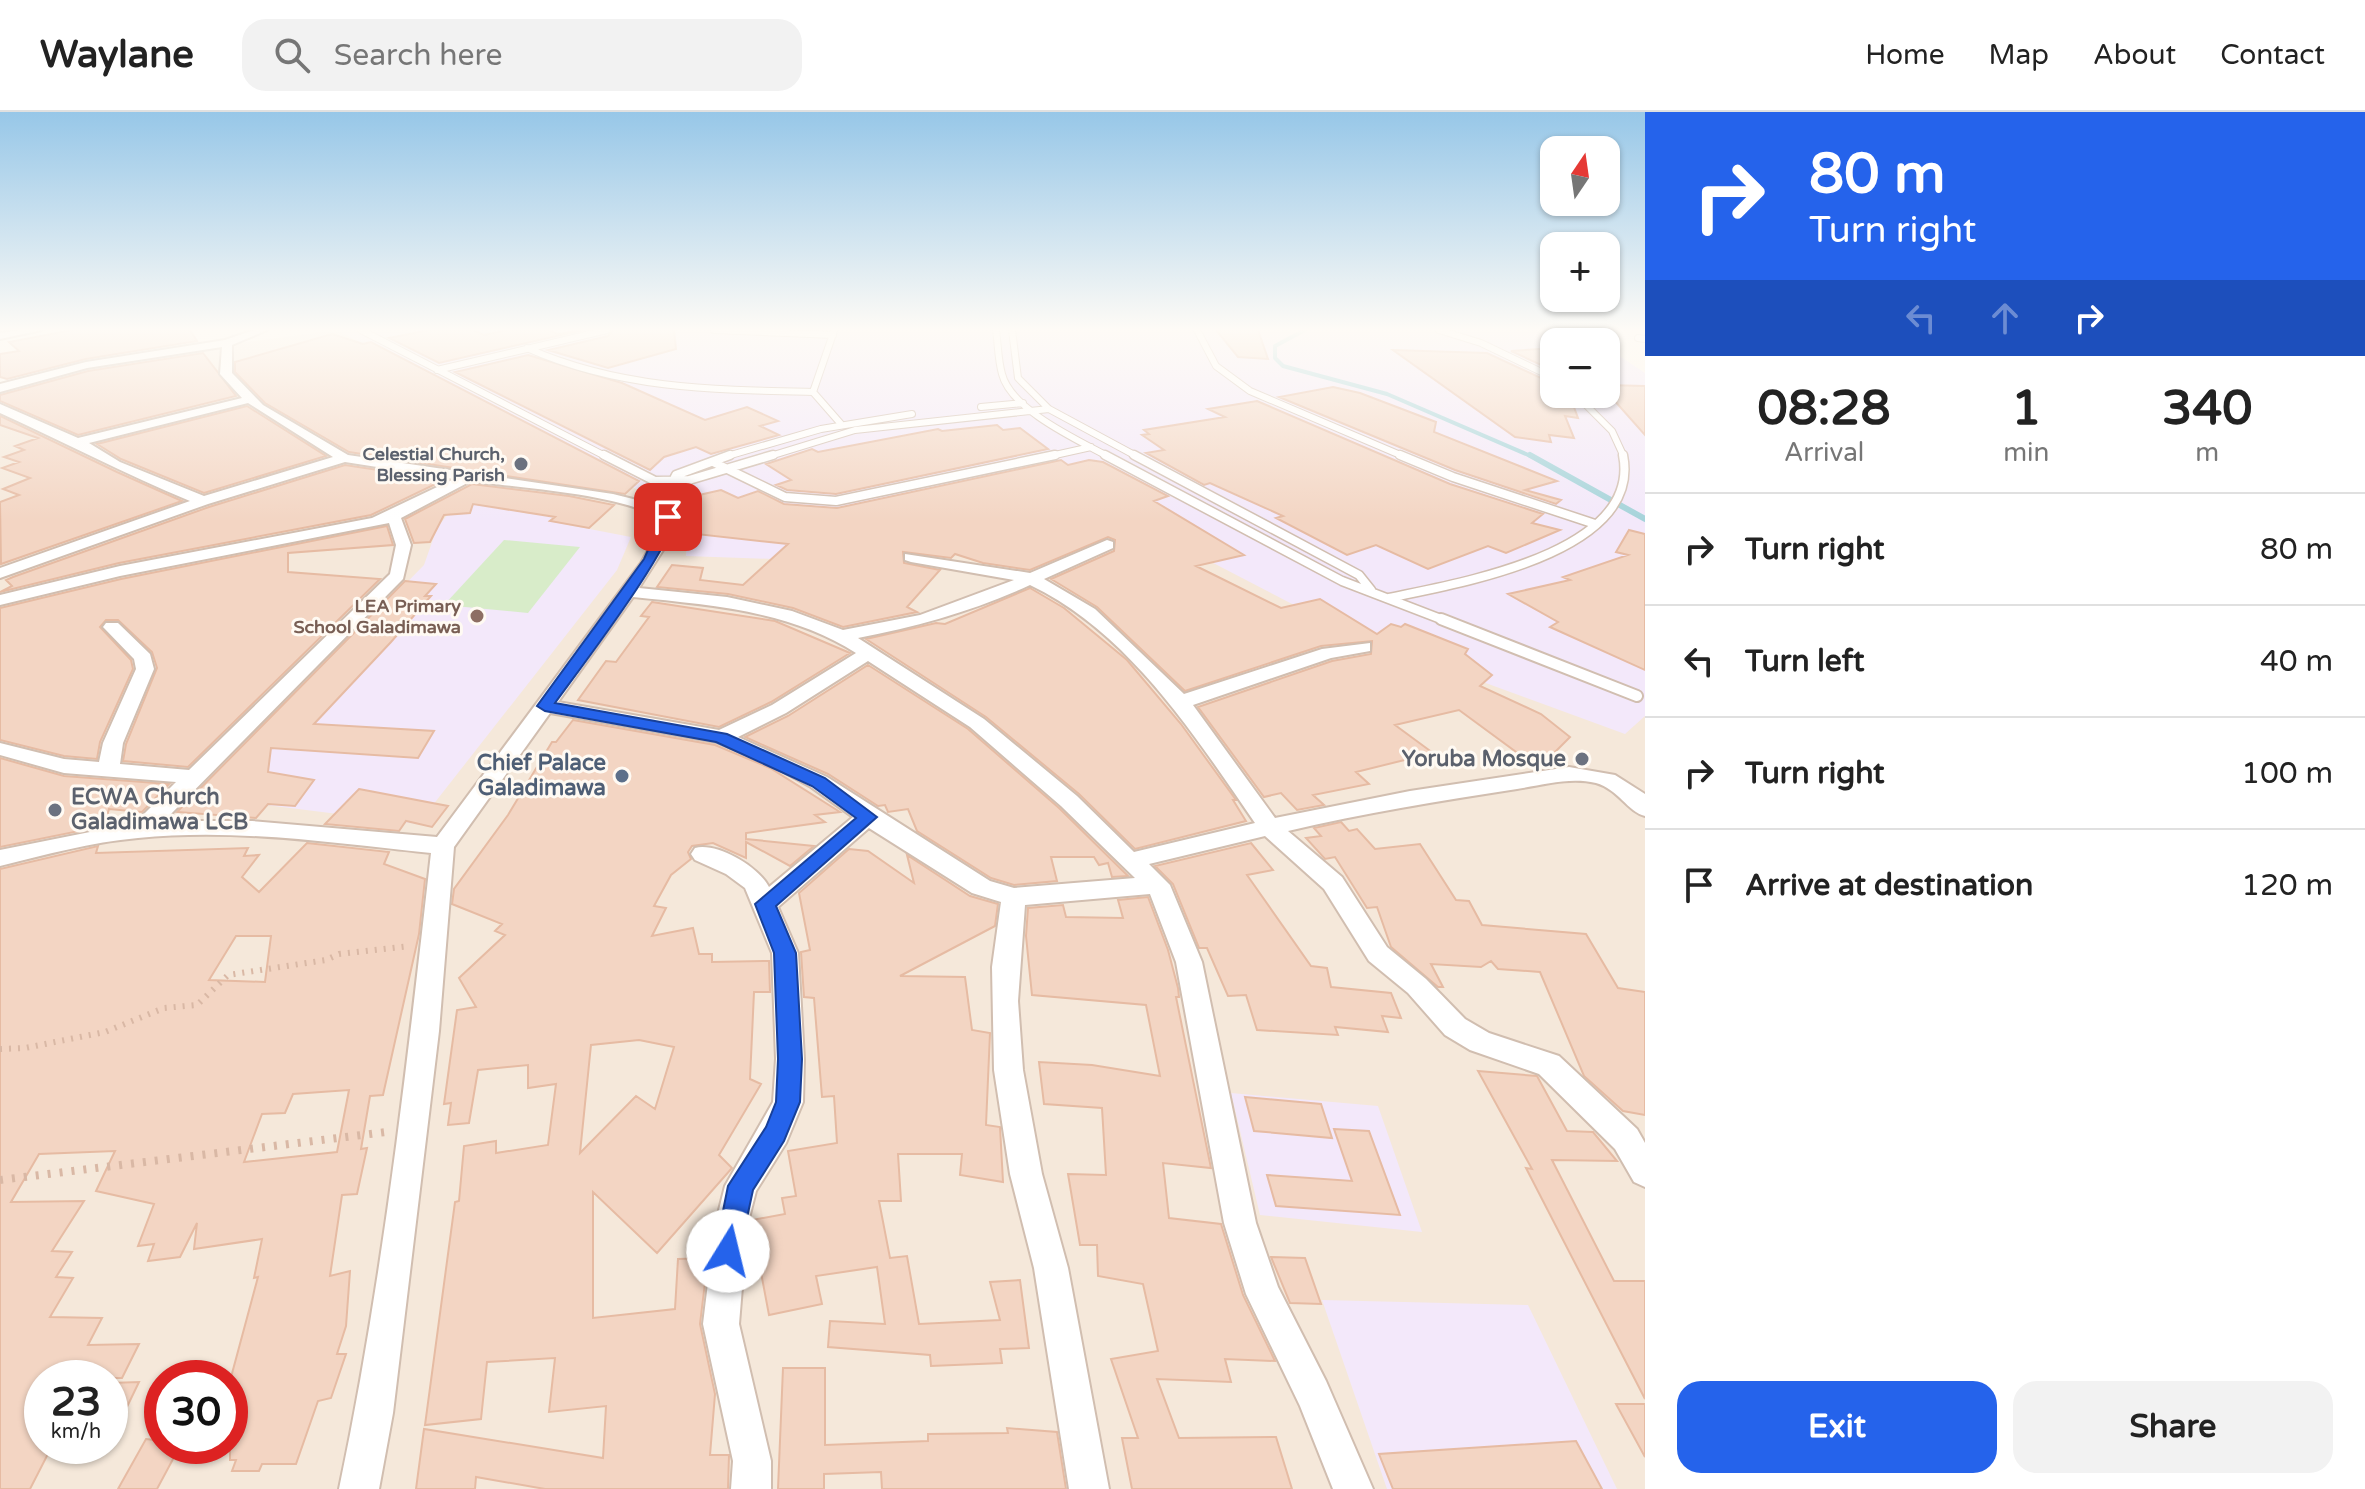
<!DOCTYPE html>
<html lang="en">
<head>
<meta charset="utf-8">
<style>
	body { margin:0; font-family:"Varela Round",sans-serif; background:#f2f2f2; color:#222; height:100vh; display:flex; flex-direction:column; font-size:30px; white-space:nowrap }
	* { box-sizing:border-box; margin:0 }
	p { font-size:26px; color:#767676 }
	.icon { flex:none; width:44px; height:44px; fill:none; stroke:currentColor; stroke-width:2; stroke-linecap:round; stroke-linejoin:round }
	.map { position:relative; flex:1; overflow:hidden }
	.drawer { display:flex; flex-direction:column; background:#fff; width:720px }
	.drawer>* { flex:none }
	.guide { background:#2563eb; color:#fff; overflow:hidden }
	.needle { width:52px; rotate:13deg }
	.controls { position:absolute; left:1540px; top:24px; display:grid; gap:16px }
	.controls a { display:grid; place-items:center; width:80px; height:80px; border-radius:16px; background:#fff; box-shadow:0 2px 6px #0004; font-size:40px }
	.speed { position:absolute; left:24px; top:1248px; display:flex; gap:16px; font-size:40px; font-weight:700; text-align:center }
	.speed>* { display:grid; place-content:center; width:104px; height:104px; border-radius:50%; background:#fff; box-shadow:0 2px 6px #0004; line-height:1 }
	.speed small { font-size:20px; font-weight:400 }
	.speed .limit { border:12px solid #d22; background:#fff; color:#111 }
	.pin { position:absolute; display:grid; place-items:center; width:68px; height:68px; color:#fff; margin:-34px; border-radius:16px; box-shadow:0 4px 12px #0006 }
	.me { position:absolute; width:88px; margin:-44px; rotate:9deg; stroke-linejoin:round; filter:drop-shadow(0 0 6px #0008) }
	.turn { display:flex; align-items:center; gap:28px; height:168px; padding:0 32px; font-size:36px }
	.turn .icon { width:104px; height:104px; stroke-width:2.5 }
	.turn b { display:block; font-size:56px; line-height:68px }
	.lanes { display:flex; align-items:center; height:76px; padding:0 32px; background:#0003; justify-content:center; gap:40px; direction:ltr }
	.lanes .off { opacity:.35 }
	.eta { display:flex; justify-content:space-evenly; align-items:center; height:136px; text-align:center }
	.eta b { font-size:48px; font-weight:800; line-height:56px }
	.primary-button { display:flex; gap:16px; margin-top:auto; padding:16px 32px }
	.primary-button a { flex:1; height:92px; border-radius:24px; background:#2563eb; color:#fff; font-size:32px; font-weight:800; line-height:92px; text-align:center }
	.primary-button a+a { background:#f2f2f2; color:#222 }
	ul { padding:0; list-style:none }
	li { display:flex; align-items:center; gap:24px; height:112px; padding:0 32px; border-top:2px solid #e0e0e0 }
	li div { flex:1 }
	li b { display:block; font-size:30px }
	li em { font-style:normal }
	header { display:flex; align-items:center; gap:48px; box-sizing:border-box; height:112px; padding:0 40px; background:#fff; border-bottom:2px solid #e0e0e0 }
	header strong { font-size:38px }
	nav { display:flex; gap:44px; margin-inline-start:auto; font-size:28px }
	.search { width:560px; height:72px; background:#f2f2f2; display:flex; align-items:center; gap:20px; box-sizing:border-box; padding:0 28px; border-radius:24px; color:#767676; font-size:30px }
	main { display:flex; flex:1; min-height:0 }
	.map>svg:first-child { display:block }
	.residential { fill:#f5e8da; fill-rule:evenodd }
	.education { fill:#f3e8fa }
	.green { fill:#d8ecc9 }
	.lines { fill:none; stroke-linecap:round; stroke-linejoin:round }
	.stream-far1 { stroke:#a5d3da; stroke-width:4 }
	.stream { stroke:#a5d3da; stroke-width:6 }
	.building { fill:#f3d5c3; stroke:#e6bba3; stroke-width:2; fill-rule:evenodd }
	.service-far2-casing { stroke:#d1beb0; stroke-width:8 }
	.service-far1-casing { stroke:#d1beb0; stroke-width:11 }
	.service-casing { stroke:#d1beb0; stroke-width:14 }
	.minor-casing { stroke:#d1beb0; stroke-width:4 }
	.path-far1 { stroke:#d9b8a5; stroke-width:6; stroke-dasharray:2 7; stroke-linecap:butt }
	.path { stroke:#d9b8a5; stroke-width:8; stroke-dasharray:3 9; stroke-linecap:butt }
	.service-far2 { stroke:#fff; stroke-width:6 }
	.service-far1 { stroke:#fff; stroke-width:8 }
	.service { stroke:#fff; stroke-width:10 }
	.minor { fill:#fff; fill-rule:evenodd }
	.route { fill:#2563eb; stroke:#184099; stroke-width:2 }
	.worship-dot { fill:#6b7280; stroke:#fffaf3; stroke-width:3 }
	.education-dot { fill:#8d6e63; stroke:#fffaf3; stroke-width:3 }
	.service-dot { fill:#5c6f8a; stroke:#fffaf3; stroke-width:3 }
	.labels { text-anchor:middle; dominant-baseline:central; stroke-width:6; stroke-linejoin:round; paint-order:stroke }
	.far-worship-label { font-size:18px; font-weight:bold; fill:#5b616d; stroke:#fffaf3; text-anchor:end }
	.far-education-label { font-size:18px; font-weight:bold; fill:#785e54; stroke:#fffaf3; text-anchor:end }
	.worship-label { font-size:22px; font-weight:bold; fill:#5b616d; stroke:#fffaf3; text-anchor:end }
	.service-label { font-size:22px; font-weight:bold; fill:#4e5e75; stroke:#fffaf3; text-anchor:end }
</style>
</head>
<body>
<header>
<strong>Waylane</strong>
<div class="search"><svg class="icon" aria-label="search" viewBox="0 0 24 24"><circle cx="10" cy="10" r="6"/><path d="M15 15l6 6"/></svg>Search here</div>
<nav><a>Home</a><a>Map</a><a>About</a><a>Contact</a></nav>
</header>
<main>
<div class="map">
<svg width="1645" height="1377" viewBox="0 0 1645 1377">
	<rect width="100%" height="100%" fill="#fdf6ec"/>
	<path class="residential" d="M338 218 691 406 686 443 1078 396 1645 604V1377H0V276L109 248ZM42 1266H110V1334H42ZM162 1266H230V1334H162Z"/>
	<path class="education" d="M337 218H1579L1598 230H1554V282H1606V235L1645 261V604L1625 622 1346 520 1142 414 775 447 686 444 690 405Z
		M459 388 530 402 535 397 556 402 548 409 631 425 617 458 418 712 210 686 328 551 424 453 437 416Z
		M1231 981 1378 994 1422 1120 1260 1103Z
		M1322 1188 1528 1193 1617 1377H1387Z"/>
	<path class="green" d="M504 428 580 435 528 501 444 493Z"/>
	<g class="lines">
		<path class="stream-far1" d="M1305 218 1275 234V246L1283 254 1387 282 1533 345"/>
		<path class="stream" d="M1530 343 1645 407"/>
	</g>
	<path class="building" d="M72 218H190L197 229 86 247 7 267 0 265V242L19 239 9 230Z
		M429 218H473L484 223 507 218H548L558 222 583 218 439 251 389 226Z
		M613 218H674L676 237 608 256 548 238 608 224Z
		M1216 218H1258L1268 247 1238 245Z
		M332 222 363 232 371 230 639 369 625 382 349 340 265 291 235 260V250Z
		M1554 236V259L1511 239Z
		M1393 238 1487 241 1554 272V282H1569L1578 306 1565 304 1574 326 1549 323 1551 330 1515 325Z
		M203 241 236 284 78 323 0 289V283L88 259Z
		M528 243 622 271 705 308 747 295 778 309 760 314 779 323 711 342 696 335 664 345 650 358 455 260Z
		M1606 273 1645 274V323L1606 279Z
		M1333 275 1360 281 1436 310 1434 320 1557 369 1525 378 1561 388 1556 392 1455 358 1279 285Z
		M1257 289 1450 372 1543 402 1532 411 1560 418 1506 441 1488 434 1428 457 1376 433 1347 443 1276 406 1283 404 1210 371 1204 373 1146 341 1164 338 1142 323 1149 322 1144 318 1225 305 1208 297Z
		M247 294 326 344 204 381 121 347 97 332Z
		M0 304 117 360 182 389 1 452 0 390 19 383 3 377 30 366 2 356 19 350 4 345 24 338 15 334 38 326 0 313Z
		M997 313 1003 318 1020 316 1048 337 836 382 787 378 776 373 791 368 766 352 812 337 818 340 938 317 942 319Z
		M1061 348 1068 353 1089 348 1103 350 1168 384 1154 389 1244 443 1196 454 1281 496 1320 487 1377 522 1391 512 1401 515 1405 512 1468 537 1465 542 1492 563 1480 574 1541 602 1570 625 1553 642 1527 648 1459 598 1395 613 1433 641 1356 660 1369 672 1313 683 1324 693 1297 698 1281 681 1264 685 1198 595 1332 549 1371 542 1372 529 1321 534 1185 579 1097 495 1051 467 1114 439 1115 428 1108 425 1030 458 983 451 955 442 951 446 903 440 904 451 940 458 907 495 917 500 843 515 793 496 728 482 657 475 672 453 703 456 700 468 743 473 788 432 696 422 701 409 670 393 699 383 721 378 738 386 758 379 784 392 837 396Z
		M345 353 444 368 371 403 119 451 0 480 12 474 6 468 13 465 209 395Z
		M472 372 569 384 614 393 589 416 550 409 555 405 473 392 470 401 444 403 430 430 414 431 405 407Z
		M387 414 393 433 288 441V460L380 467 188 655 123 649 126 632 157 556 152 540 118 508H106L100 515 131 548 133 557 100 630 97 647 64 644 0 628V496L121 467Z
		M1629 418 1645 422V558L1550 515 1558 510 1508 482 1570 468 1563 465 1628 443 1616 440Z
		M405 469 436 472 425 484H431L391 530 314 612 434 619 418 646 271 636 268 660 314 668 295 694 268 692 256 706 177 700Z
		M1030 476 1064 496 1127 548 1181 612 1236 688H1233L1246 709 1135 737 1079 682 986 605 866 527 936 511 945 512Z
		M652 490 775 509 850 541 771 590 719 615 578 588 606 549 616 550 649 505 641 504Z
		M868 553 968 617 1059 696 1128 764 1112 765 1108 751 1099 753 1094 745H1051L1057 769 1014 773 991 766 917 719 908 697 888 700 885 693 878 694 828 662 745 625 788 604Z
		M573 608 715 633 770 656 840 700 815 703 825 710 746 721V727L814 734 790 754 746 730V746L713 731 692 734 688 740 691 747 671 763 654 794 666 796 652 824 693 816 699 842H712V850L769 849 770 880H754L750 967 761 972 719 1043 732 1056 657 1141 593 1080V1206L675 1197 678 1147 708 1146 700 1212 715 1282 710 1343H729L728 1377H545L476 1365 475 1377H416L424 1317 603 1346 606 1294 549 1300 555 1246 487 1250 481 1307 425 1313 455 1090 459 1089 464 1034 496 1029V1041L548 1033 556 972 528 976V953L478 958 469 1011 448 1013 451 991 444 992 457 898 476 895 459 866 505 823 495 819 502 812 452 792 454 777 508 703 552 630H556ZM639 928 674 935 655 997 636 984 580 1041 591 933Z
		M0 646 64 664 169 672 142 700 109 697 104 714 0 735Z
		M359 677 448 694 432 715 406 709 399 719 325 712Z
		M1341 710 1349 719 1357 717 1375 737 1420 732 1456 788 1469 789 1482 813 1586 822 1618 876 1645 880V1003L1623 999 1584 964 1540 860 1498 857 1491 849 1481 855 1431 852 1443 875H1438L1391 835 1377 795 1367 796 1335 745 1325 747 1306 726 1321 724 1314 716Z
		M307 731 389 740 384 752 425 767 419 822 383 983 370 984 361 1037 367 1036 357 1082 342 1083 330 1164 350 1159 346 1214 337 1242H346L331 1286 318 1289 296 1352H262L259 1359H232L236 1348H230V1269L258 1165 254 1166 262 1127 194 1137 197 1111 180 1145 148 1149 154 1132 138 1134 154 1092 96 1079 115 1039 39 1042 11 1090 84 1089 52 1139 72 1140 56 1165 73 1166 50 1205 102 1206 88 1233 139 1232 122 1266H42V1334H52L30 1377H0V757L98 734 96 741 248 736 244 744 259 743 242 765 259 780ZM236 824H271L265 870 209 868ZM349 978 337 1040 244 1050 262 1002 285 1001 293 982Z
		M1251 731 1273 758 1247 763 1311 854 1327 856 1331 875 1391 881 1401 906 1382 904 1388 920 1335 915 1338 923 1257 918 1246 883 1228 884 1207 836H1199L1173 772 1155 754Z
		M849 737 868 739 914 771 907 743 970 784 998 792 995 814 900 864 965 865 972 918 990 921 986 1013 1000 1015 1003 1070 960 1063 962 1042H898L901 1089H879L890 1146 907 1144 919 1212 1000 1208 990 1170 1020 1168 1029 1236 1000 1237 1002 1251 931 1254 930 1243 828 1235 830 1209 885 1212 877 1155 816 1164 822 1192 769 1203 756 1134 748 1135 752 1108 785 1102 782 1086 796 1084 788 1039 837 1031 834 984 822 985 814 886 804 885 801 840 810 838 799 781Z
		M1148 785 1168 838 1178 876 1179 885H1176L1211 1056 1163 1051 1169 1106 1221 1112 1243 1183 1275 1249 1225 1247 1231 1270 1157 1267 1179 1326 1276 1325 1292 1377H1132L1122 1326H1138L1111 1247 1158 1239 1143 1172 1098 1164 1097 1133H1080L1068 1062 1106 1063 1102 996 1044 992 1039 950 1092 953 1160 964 1146 893 1032 883 1026 824 1028 796 1063 793 1066 805 1123 806 1118 788Z
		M1478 959 1537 964 1567 1019 1593 1020 1617 1049 1552 1048 1614 1169H1645V1287L1526 1056 1532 1057Z
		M1245 985 1321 992 1332 1026 1254 1019Z
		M1334 1017 1369 1019 1400 1103 1276 1094 1267 1063 1352 1069Z
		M1271 1145 1305 1146 1321 1192 1290 1191Z
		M783 1256H825V1333L928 1329V1322L1008 1321 1007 1316 1057 1320 1066 1377H882L881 1360 824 1362V1377H778Z
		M139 1270 110 1330V1271Z
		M1616 1292H1645V1345Z
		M146 1327 162 1329V1334H180L157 1377H118Z
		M1576 1329 1602 1377H1393L1379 1342Z"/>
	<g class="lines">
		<g class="service-far2-casing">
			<path id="service-far2" d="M361 218 607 345
				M714 218 833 223
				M996 218C998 232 998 248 1002 262 1011 298 1078 328 1109 345
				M1012 218 1018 266 1049 297 1138 345
				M1197 218 1216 254 1250 279 1405 345
				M1439 218 1481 231 1554 266
				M834 219 813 280 841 312
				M1638 226 1645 227
				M527 236C619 277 714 278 813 280
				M437 258 607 218
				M1575 282 1612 319 1624 345
				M981 295 1023 291
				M724 345 821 317 912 302
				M767 345 855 318 1049 297
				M1046 345 1091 335"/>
		</g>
		<g class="service-far1-casing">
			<path id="service-far1" d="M604 343 655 369 689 368 773 343
				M1105 343 1342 469 1446 509
				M1134 343 1359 463 1371 478
				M1400 343 1453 365 1595 412
				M713 350 785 385 836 389 1055 343
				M673 369 676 363 730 343
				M1389 486C1454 472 1643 442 1623 343"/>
		</g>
		<g class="service-casing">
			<path id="service" d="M1441 507 1637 584"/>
		</g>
		<g class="minor-casing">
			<path id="minor" d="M21 218H42L0 227V221Z
				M254 218H267L232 233V261L263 293 348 343 613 382 661 394 673 402 672 424 639 476 727 485 792 499 843 518 920 503 1014 468 911 450 905 448V442L1030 461 1107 428 1113 430V436L1044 467 1095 497 1184 582 1322 537 1370 531V539L1331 546 1193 593 1275 706 1410 679 1569 655 1615 663 1645 682V704C1628 700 1618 677 1596 671 1569 665 1543 673 1517 677 1440 689 1364 701 1288 719L1342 765 1387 835 1426 867 1465 907 1489 921 1559 944 1637 1017 1645 1031V1075L1634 1070 1615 1037 1539 962 1470 938 1445 923 1408 881 1369 849 1324 777 1265 724 1149 752 1170 773 1202 850 1256 1111 1278 1175 1326 1269 1373 1377H1333L1300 1294 1246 1182 1224 1111 1176 850 1150 782 1025 793 1018 889 1023 958 1042 1062 1068 1156 1109 1377H1069L1034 1156 1010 1062 994 958 992 855 1001 790 972 781 869 716 778 795 798 841 804 947 803 990 786 1031 756 1079 747 1114 739 1212 771 1349V1377H731L733 1349 703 1212 715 1114 725 1074 773 990 776 947 772 841 745 776 726 762 695 748 691 742 695 736C717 730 759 755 769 775L853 705 811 675 771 653 716 630 550 601 454 735 439 919 393 1301 379 1377H339C383 1168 407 953 431 741 334 731 235 716 138 726 91 730 45 743 0 754V738L135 711 176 670 64 661 0 643V631L64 647 99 650 103 631 136 557 134 547 103 515 106 511H118L150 542 154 557 123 631 120 652 189 658 390 462 396 433 389 411 120 464 0 493V483L120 454 372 406 454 367 345 350 208 392 0 466V456L190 389C125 362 64 330 0 301V292L78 326 242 286 220 262 222 235 87 256 0 280V272L86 250 225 228ZM248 291 333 345 204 384 120 350 89 331ZM471 369C518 376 624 382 660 407L656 424 641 451 437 725 252 709H164L403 467 411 433 401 406ZM1030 473C1129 520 1195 624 1255 711L1134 740 1077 684 984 607 858 526C918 514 974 499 1030 473ZM633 485C709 493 789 498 856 541L772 593 719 618 558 590ZM868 549 970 615 1061 694 1135 766 1014 776 990 769 827 665 738 625 786 601Z"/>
		</g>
		<path class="path-far1" d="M0 937 25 936 105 920 164 896 197 893 228 863 326 848 339 842 410 834"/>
		<path class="path" d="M0 1068 386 1020"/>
		<use href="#service-far2" class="service-far2"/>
		<use href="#service-far1" class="service-far1"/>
		<use href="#service" class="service"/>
		<use href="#minor" class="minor"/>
	</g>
	<linearGradient id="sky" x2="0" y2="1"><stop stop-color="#97c7e8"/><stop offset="0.53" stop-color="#fefbf6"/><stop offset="1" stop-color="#fefbf6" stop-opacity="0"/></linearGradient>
	<rect width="1645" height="410" fill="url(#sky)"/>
	<path class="route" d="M664 402H673C681 426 575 563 555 591L727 622 825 666 877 705 776 794 796 841 802 947 800 990 784 1029 753 1078 738 1148 728 1152 719 1148 715 1139 728 1074 766 1015 776 990 778 947 774 841 755 792 856 706 812 674 716 630 545 599 537 594 644 447Z"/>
	<g class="worship-dot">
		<circle cx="521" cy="352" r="8"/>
		<circle cx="1582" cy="647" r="8"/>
		<circle cx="55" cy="698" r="8"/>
	</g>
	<circle class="education-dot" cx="477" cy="504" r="8"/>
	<circle class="service-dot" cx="622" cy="664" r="8"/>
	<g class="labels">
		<g class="far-worship-label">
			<text x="505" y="342">Celestial Church,<tspan x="505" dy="21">Blessing Parish</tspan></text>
		</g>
		<g class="far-education-label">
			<text x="461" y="494">LEA Primary<tspan x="461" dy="21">School Galadimawa</tspan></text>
		</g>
		<g class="worship-label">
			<text x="1566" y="647">Yoruba Mosque</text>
			<text x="71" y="685" text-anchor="start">ECWA Church<tspan x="71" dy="25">Galadimawa LCB</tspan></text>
		</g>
		<g class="service-label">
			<text x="606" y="651">Chief Palace<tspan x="606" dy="25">Galadimawa</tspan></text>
		</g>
	</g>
</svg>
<div class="controls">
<a><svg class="needle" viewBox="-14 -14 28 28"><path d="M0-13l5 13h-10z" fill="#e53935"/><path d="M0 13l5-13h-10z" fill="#767676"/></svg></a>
<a>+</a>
<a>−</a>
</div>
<div class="speed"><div>23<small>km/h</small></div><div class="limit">30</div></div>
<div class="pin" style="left:668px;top:405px;background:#d93025"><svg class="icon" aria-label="arrive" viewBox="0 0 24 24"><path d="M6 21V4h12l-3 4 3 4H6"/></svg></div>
<svg class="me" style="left:728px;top:1139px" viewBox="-20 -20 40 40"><circle r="19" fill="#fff"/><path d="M0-13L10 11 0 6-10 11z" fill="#2563eb"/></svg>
</div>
<section class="drawer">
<div class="guide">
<div class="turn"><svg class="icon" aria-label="right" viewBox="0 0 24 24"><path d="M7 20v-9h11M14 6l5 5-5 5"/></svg><div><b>80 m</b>Turn right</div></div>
<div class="lanes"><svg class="icon off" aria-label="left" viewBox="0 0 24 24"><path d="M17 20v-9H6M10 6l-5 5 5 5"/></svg><svg class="icon off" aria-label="ahead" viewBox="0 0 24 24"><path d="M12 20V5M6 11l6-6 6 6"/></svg><svg class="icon" aria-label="right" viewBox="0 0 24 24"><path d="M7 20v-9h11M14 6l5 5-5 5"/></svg></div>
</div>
<div class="eta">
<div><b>08:28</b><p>Arrival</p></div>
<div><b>1</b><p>min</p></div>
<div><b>340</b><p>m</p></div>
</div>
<ul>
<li><svg class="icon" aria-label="right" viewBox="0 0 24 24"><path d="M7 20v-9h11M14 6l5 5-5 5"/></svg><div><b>Turn right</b></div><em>80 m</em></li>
<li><svg class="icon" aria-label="left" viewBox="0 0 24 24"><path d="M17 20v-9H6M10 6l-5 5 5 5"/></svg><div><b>Turn left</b></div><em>40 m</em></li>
<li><svg class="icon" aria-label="right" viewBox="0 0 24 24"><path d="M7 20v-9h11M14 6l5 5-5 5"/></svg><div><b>Turn right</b></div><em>100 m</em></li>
<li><svg class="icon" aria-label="arrive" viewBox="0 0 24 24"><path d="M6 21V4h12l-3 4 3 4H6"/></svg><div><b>Arrive at destination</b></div><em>120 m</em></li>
</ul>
<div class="primary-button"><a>Exit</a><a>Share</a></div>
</section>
</main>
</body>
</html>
